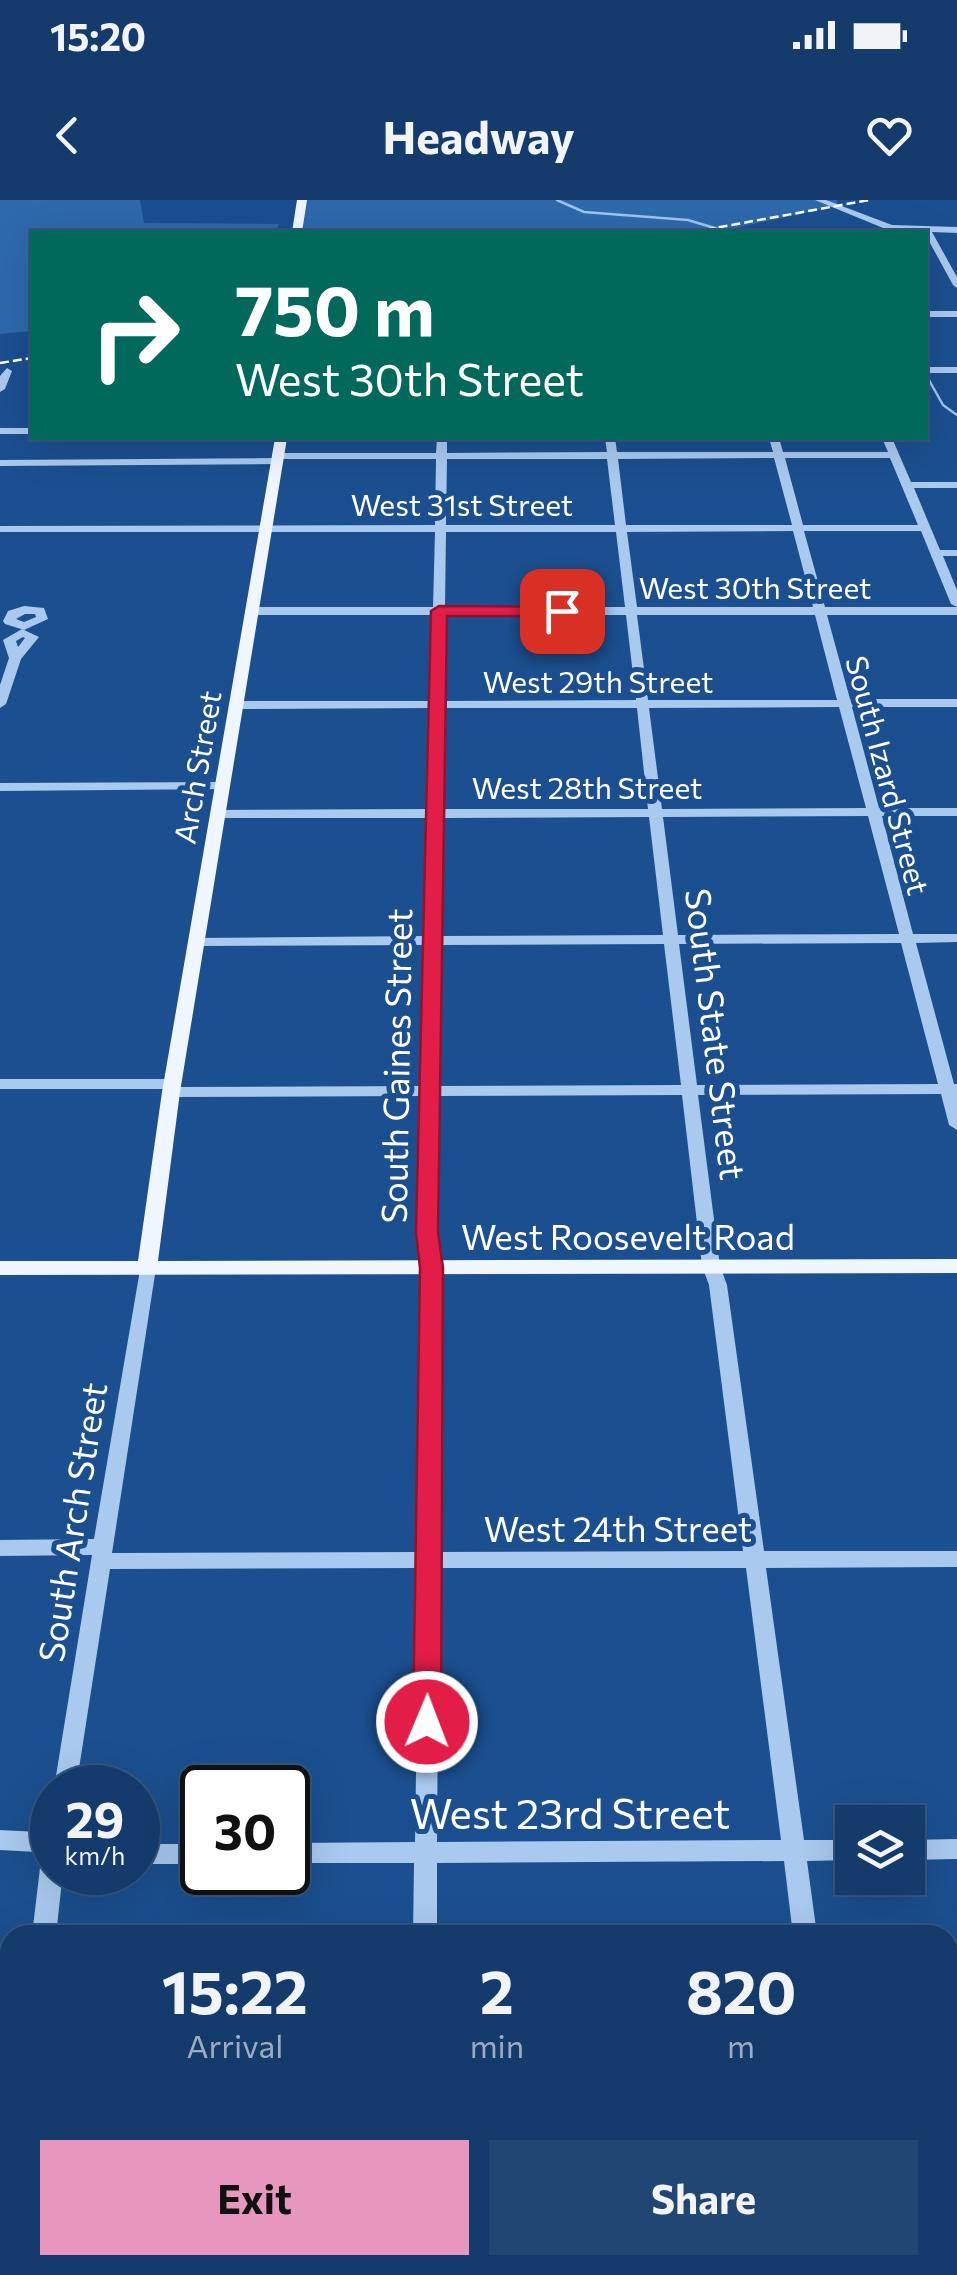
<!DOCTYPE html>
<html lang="en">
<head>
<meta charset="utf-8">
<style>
	body { margin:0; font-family:Commissioner,sans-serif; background:#214673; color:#f1f3f6; height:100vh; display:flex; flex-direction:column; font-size:38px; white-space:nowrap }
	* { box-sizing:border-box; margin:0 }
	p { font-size:32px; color:#9dadc1 }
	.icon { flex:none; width:55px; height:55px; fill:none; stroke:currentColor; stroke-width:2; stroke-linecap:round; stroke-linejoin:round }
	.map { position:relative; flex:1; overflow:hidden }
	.side { position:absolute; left:0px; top:1725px; width:958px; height:350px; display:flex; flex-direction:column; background:#143b6b; border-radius:30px 30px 0 0; box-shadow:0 10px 40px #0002,0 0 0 2px #33557e }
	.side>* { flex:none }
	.hud { position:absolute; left:30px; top:30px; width:898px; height:210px; border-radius:0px; box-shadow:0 10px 40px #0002,0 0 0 2px #33557e; background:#00695c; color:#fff; overflow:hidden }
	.buttons { position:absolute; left:835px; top:1605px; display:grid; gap:20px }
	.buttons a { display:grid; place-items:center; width:90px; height:90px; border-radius:0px; background:#143b6b; box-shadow:0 10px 40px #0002,0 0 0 2px #33557e; font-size:50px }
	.speed { position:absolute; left:30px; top:1565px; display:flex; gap:20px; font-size:50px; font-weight:700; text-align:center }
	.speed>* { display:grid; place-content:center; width:130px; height:130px; border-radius:50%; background:#143b6b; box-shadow:0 10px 40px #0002,0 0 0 2px #33557e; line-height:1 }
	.speed small { font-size:25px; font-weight:400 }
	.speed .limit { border:5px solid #111; border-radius:15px; background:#fff; color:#111 }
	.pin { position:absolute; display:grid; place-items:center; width:85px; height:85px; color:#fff; margin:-42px; border-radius:20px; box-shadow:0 5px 15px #0006 }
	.me { position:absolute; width:110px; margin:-55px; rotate:1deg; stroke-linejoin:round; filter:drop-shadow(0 0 8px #0008) }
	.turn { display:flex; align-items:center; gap:35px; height:210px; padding:0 40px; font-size:45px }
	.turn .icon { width:130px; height:130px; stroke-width:2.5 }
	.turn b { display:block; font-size:70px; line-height:85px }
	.eta { display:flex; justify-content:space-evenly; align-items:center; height:170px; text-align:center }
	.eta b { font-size:60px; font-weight:700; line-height:70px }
	.action { display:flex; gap:20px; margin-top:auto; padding:20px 40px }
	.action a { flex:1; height:115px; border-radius:0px; background:#e797bd; color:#111; font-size:40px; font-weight:700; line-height:115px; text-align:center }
	.action a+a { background:#214673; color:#f1f3f6 }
	.status { display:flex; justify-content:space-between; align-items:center; height:70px; padding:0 50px; background:#143b6b; direction:ltr }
	.status svg { height:28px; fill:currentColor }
	header { display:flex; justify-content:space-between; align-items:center; height:130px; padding:0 40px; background:#143b6b; font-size:45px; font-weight:700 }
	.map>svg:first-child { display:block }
	.green { fill:#2e69ad }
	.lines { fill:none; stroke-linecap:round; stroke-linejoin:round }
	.stream { stroke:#9cc4f0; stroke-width:2.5 }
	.minor { fill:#a9c9ee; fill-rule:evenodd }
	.major { fill:#f0f6ff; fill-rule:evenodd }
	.rail { stroke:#fff; stroke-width:2.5; stroke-dasharray:9 4; stroke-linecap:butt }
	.route { fill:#e11d48; stroke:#92132f; stroke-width:2.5 }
	.labels { text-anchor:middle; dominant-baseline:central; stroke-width:10; stroke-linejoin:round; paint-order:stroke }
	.far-street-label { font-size:30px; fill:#fff; stroke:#1b4f8f }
	.street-label { font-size:35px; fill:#fff; stroke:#1b4f8f }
	.near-street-label { font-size:42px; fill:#fff; stroke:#1b4f8f }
</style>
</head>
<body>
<div class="status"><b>15:20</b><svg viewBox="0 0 49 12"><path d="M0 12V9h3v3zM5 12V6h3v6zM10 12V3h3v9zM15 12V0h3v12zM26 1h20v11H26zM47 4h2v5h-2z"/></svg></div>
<header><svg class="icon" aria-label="back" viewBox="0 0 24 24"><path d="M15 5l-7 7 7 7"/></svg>Headway<svg class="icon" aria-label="heart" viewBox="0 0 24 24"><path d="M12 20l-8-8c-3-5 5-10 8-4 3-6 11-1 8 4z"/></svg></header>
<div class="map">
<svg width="957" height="2075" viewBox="0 0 957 2075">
	<rect width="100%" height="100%" fill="#1b4f8f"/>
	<path class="green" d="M0 0H140L144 23 279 24 275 32H32V131L0 134Z
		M302 0H837V6L717 32H297Z"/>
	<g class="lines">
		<path class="stream" d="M557 0 584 12 688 20 728 32
			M925 173 943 205 957 215"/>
		<path class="minor" d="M815 0H826L892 25 957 27V33L932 32 957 77V88L953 85 924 32 888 30Z
			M925 111H957V117H925Z
			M925 167H957V173H925Z
			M7 168 12 171 5 189 0 192V176Z
			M0 228H32V234H0Z
			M437 238H447V253L607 252 605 238H615L617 252H773L769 238H779L783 252H888L882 238H892L911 282H957V288H914L940 350H957V356H943L957 390V415H827L850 499H957V507H852L879 608H957V616H882L913 734H957V742L916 743 954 884H957V930L949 925 941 894 698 895 720 1066 727 1085 764 1351H957V1367L766 1368 804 1640H852V1660L807 1661 817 1735H793L784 1661 437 1663V1735H413L414 1663H288V1643L415 1642 419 1368 110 1369 76 1588H54L92 1355 0 1356V1340L94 1339 141 1064H153L156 1068 112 1353 419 1352 423 1068 418 1032 421 896 171 897 165 896V889H0V879H172L178 880V887L422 886 425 745 197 746 190 742 197 738 425 736 428 618H218L211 614 218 610 428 609 431 508 238 509 232 505 238 501H431L433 415H252L246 411 252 407H433L435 332H0V326L435 325 436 259H281V263L277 264 0 266V260L274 258V254L278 253H436ZM774 258 792 325H626L618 259ZM785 258H890L918 325H803ZM447 259H607L615 325H446ZM793 331 813 407H637L627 332ZM804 331H921L951 404 957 407H825ZM446 332H616L625 407H445ZM445 415H626L636 500 443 501ZM637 415H815L837 500H648ZM839 507 866 608 662 609 649 508ZM443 508H637L648 609H442ZM868 616 899 734 678 735 663 617ZM649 617 663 735 440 736 442 618ZM901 743 938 884 697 885 679 744ZM664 744 681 885 438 886 440 745ZM682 895 702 1066 709 1085 743 1351 439 1352 441 1068 436 1032 438 896ZM439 1368H746L781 1640 437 1642Z
			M24 406 44 408 48 419 24 430 5 424 3 421 8 411ZM25 414H35L36 417 24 422 16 419Z
			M22 429 39 437 21 459 6 504 0 508V485L9 458 3 440ZM23 437 25 438 18 447 16 441Z
			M222 582 229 586 227 589 0 591V583Z
			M0 1630 39 1632 52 1637V1672H63L56 1735H32L40 1668 44 1661 51 1658 37 1652 0 1650Z
			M957 1639V1659L908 1660V1640Z
			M138 1644H202V1664H138Z
			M10 1953V2038L0 2043V1959Z
			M948 2013H957V2039H948Z
			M411 2065H437V2075H411Z
			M837 2065H863L864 2075H838Z"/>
		<path class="major" d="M297 0H307L302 32H292Z
			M275 238H287L180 892 158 1061 957 1059V1073L0 1075V1061H138L162 892Z"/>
		<path class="rail" d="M693 32 869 0
			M0 163 32 158"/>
	</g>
	<path class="route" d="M439 406 562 407 570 411 562 416H447L438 1032 443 1068 441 1522 437 1531 427 1534 417 1531 413 1522 420 1068 416 1032 431 411Z"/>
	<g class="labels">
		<g class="far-street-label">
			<text x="462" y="303">West 31st Street</text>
			<text x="755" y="386">West 30th Street</text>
			<text x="598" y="480">West 29th Street</text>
			<text transform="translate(196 567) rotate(-80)">Arch Street</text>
			<text transform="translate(889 575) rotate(75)">South Izard Street</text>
			<text x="587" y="586">West 28th Street</text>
		</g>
		<g class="street-label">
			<text transform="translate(717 834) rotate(83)">South State Street</text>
			<text transform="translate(395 866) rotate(-89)">South Gaines Street</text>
			<text x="628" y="1035">West Roosevelt Road</text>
			<text transform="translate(71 1322) rotate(-81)">South Arch Street</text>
			<text x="618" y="1327">West 24th Street</text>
		</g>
		<g class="near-street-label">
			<text x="570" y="1612">West 23rd Street</text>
		</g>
	</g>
</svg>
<div class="buttons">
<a><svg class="icon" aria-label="layers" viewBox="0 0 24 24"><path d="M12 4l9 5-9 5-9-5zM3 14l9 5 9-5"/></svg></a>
</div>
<div class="speed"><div>29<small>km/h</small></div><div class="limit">30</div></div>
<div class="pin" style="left:562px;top:411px;background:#d93025"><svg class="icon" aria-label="arrive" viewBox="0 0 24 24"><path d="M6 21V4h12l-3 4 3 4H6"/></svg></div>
<svg class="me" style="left:427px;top:1522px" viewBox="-20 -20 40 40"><circle r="17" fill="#e11d48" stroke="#fff" stroke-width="3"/><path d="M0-11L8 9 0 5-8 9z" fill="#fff"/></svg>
<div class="hud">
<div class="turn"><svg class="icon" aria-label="right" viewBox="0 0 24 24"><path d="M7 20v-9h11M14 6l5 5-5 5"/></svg><div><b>750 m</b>West 30th Street</div></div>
</div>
<section class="side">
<div class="eta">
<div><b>15:22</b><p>Arrival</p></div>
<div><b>2</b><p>min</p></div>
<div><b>820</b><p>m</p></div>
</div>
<div class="action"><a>Exit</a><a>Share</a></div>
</section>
</div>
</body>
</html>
